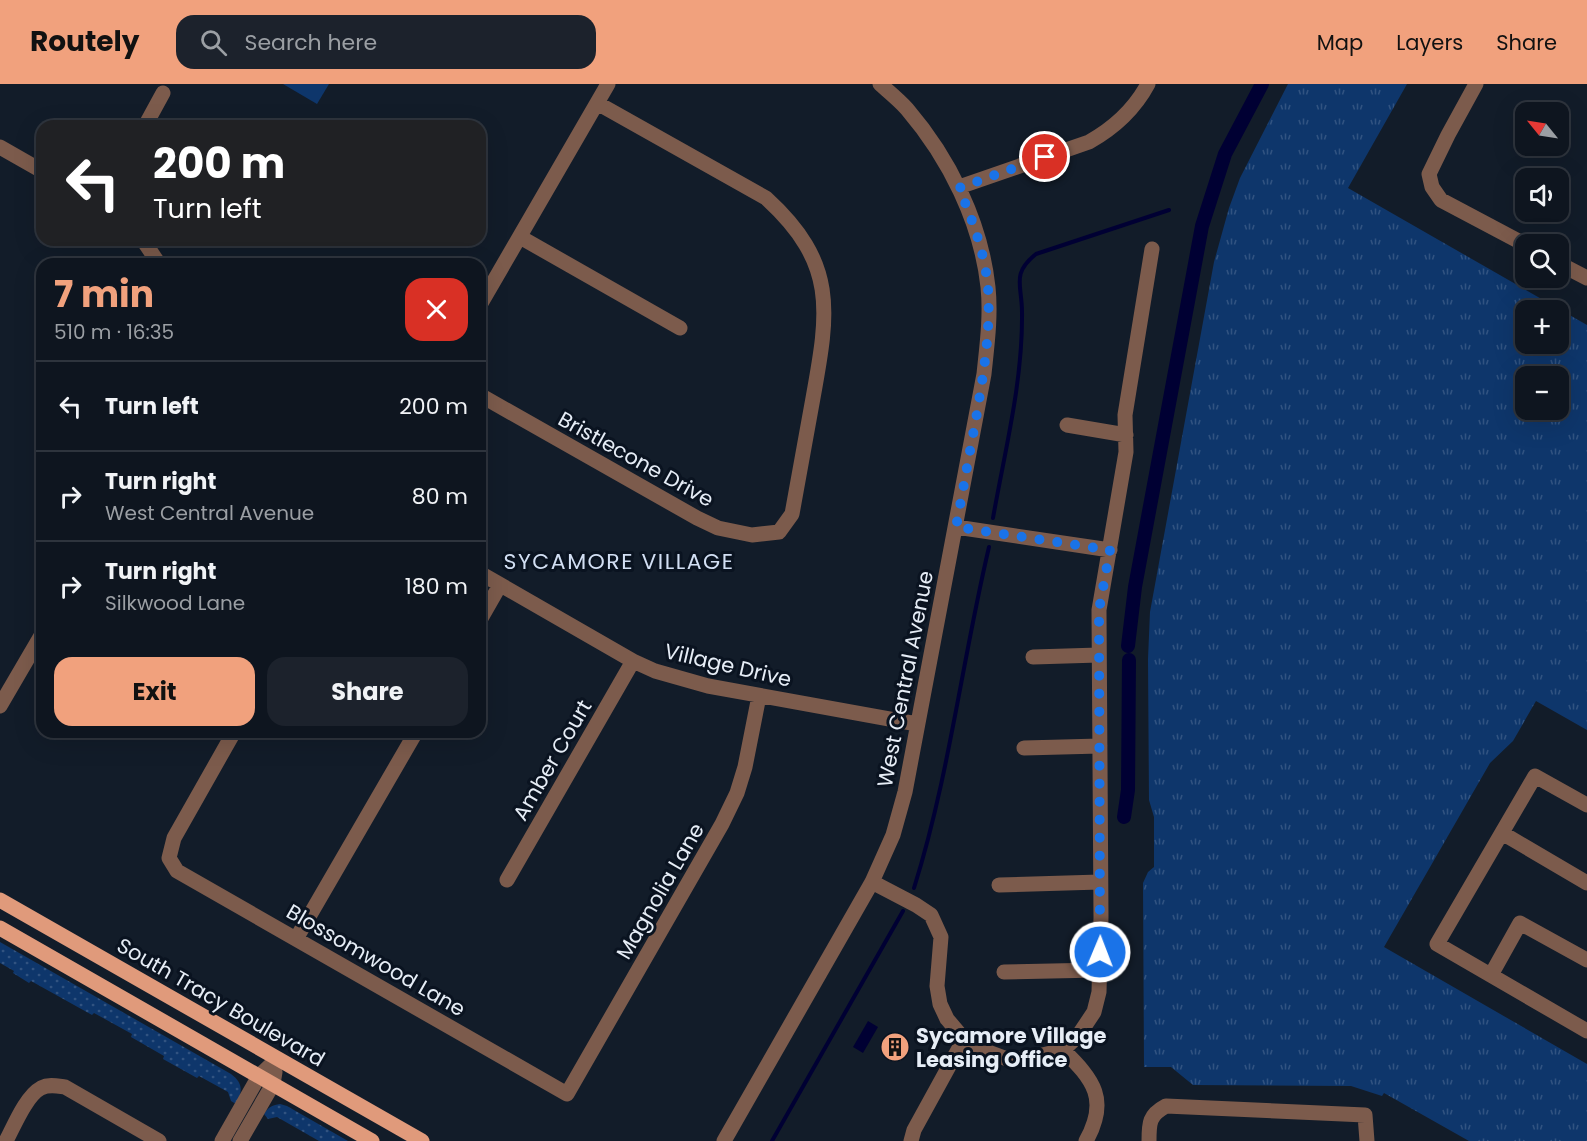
<!DOCTYPE html>
<html lang="en">
<head>
<meta charset="utf-8">
<style>
	body { margin:0; font-family:Poppins,sans-serif; background:#1c222c; color:#f1f3f6; height:100vh; display:flex; flex-direction:column; font-size:22px; white-space:nowrap }
	* { box-sizing:border-box; margin:0 }
	p { font-size:20px; color:#9b9fa4 }
	.icon { flex:none; width:33px; height:33px; fill:none; stroke:currentColor; stroke-width:2; stroke-linecap:round; stroke-linejoin:round }
	.map { position:relative; flex:1; overflow:hidden }
	.details { position:absolute; left:36px; top:174px; width:450px; height:480px; display:flex; flex-direction:column; background:#0e151f; border-radius:18px; box-shadow:0 6px 24px #0002,0 0 0 2px #2e343d }
	.details>* { flex:none }
	.hud { position:absolute; left:36px; top:36px; width:450px; height:126px; border-radius:18px; box-shadow:0 6px 24px #0002,0 0 0 2px #2e343d; background:#202124; color:#fff; overflow:hidden }
	.needle { width:39px; rotate:300deg }
	.buttons { position:absolute; left:1515px; top:18px; display:grid; gap:12px }
	.buttons a { display:grid; place-items:center; width:54px; height:54px; border-radius:12px; background:#0e151f; box-shadow:0 6px 24px #0002,0 0 0 2px #2e343d; font-size:30px }
	.pin { position:absolute; display:grid; place-items:center; width:51px; height:51px; color:#fff; margin:-26px; border:3px solid #fff; border-radius:50%; box-shadow:0 2px 6px #0007 }
	.me { position:absolute; width:66px; margin:-33px; rotate:1deg; stroke-linejoin:round; filter:drop-shadow(0 0 4px #0008) }
	.turn { display:flex; align-items:center; gap:21px; height:126px; padding:0 18px; font-size:27px }
	.turn .icon { width:78px; height:78px; stroke-width:2.5 }
	.turn b { display:block; font-size:42px; line-height:51px }
	.round { display:grid; place-items:center; flex:none; width:63px; height:63px; border-radius:18px; background:#1c222c }
	.summary { display:flex; align-items:center; justify-content:space-between; height:102px; padding:0 18px }
	h1 { font-size:36px; font-weight:700; line-height:45px; color:#f1a17d }
	.button { display:flex; gap:12px; margin-top:auto; padding:12px 18px }
	.button a { flex:1; height:69px; border-radius:18px; background:#f1a17d; color:#111; font-size:24px; font-weight:700; line-height:69px; text-align:center }
	.button a+a { background:#1c222c; color:#f1f3f6 }
	ul { padding:0; list-style:none }
	li { display:flex; align-items:center; gap:18px; height:90px; padding:0 18px; border-top:2px solid #2e343d }
	li div { flex:1 }
	li b { display:block; font-size:22px }
	li em { font-style:normal }
	header { display:flex; align-items:center; gap:36px; box-sizing:border-box; height:84px; padding:0 30px; background:#f1a17d; color:#111 }
	header strong { font-size:28px }
	nav { display:flex; gap:33px; margin-inline-start:auto; font-size:21px }
	.search { width:420px; height:54px; background:#1c222c; display:flex; align-items:center; gap:15px; box-sizing:border-box; padding:0 21px; border-radius:18px; color:#9b9fa4; font-size:22px }
	.map>svg:first-child { display:block }
	.grass { fill:url(#grass-tufts); fill-rule:evenodd }
	.park { fill:url(#park-dots) }
	.pitch { fill:#0e366b }
	.water { fill:#003 }
	.lines { fill:none; stroke-linecap:round; stroke-linejoin:round }
	.stream { stroke:#003; stroke-width:4 }
	.canal { stroke:#003; stroke-width:14 }
	.minor { stroke:#7c5b4c; stroke-width:15 }
	.major { stroke:#e09a7b; stroke-width:15 }
	.route { stroke:#1a73e8; stroke-width:10; stroke-dasharray:0 18 }
	.labels { text-anchor:middle; dominant-baseline:central; stroke-width:6; stroke-linejoin:round; paint-order:stroke }
	.street-label { font-size:21px; fill:#e6edf6; stroke:#0a1320 }
	.poi-label { font-size:21px; font-weight:bold; fill:#e6edf6; stroke:#0a1320; text-anchor:start }
	.neighbourhood-label { font-size:22px; letter-spacing:1.5px; fill:#d2dff3; stroke:#0a1320 }
</style>
</head>
<body>
<header>
<strong>Routely</strong>
<div class="search"><svg class="icon" aria-label="search" viewBox="0 0 24 24"><circle cx="10" cy="10" r="6"/><path d="M15 15l6 6"/></svg>Search here</div>
<nav><a>Map</a><a>Layers</a><a>Share</a></nav>
</header>
<div class="map">
<svg width="1587" height="1057" viewBox="0 0 1587 1057">
	<defs>
		<pattern id="grass-tufts" width="24" height="20" patternUnits="userSpaceOnUse" patternTransform="scale(1.5)"><rect width="24" height="20" fill="#0e366b"/><path d="M3 7l-1-3M5 7V3M7 7l1-3M15 17l-1-3M17 17v-4M19 17l1-3" fill="none" stroke="#315381"/></pattern>
		<pattern id="park-dots" width="8" height="8" patternUnits="userSpaceOnUse" patternTransform="scale(1.5)"><rect width="8" height="8" fill="#0e366b"/><path d="M2 2h.1M6 6h.1" fill="none" stroke="#315381" stroke-width="1.8" stroke-linecap="round"/></pattern>
	</defs>
	<rect width="100%" height="100%" fill="#121c29"/>
	<path class="grass" d="M1288 0H1407L1348 104 1587 241V646L1536 617 1513 657 1490 679 1384 863 1587 980V1057H1469L1384 1009 1382 1012 1351 1002 1193 1001 1171 983H1144L1143 799 1148 788 1154 783V733L1149 716 1148 575 1150 528 1214 178 1229 124 1240 94ZM1526 226H1558V260H1526ZM1526 292H1558V326H1526Z"/>
	<path class="park" d="M0 858 231 990C243 999 243 1007 236 1020L231 1017 228 1008 199 992 197 994 163 975 164 972 131 953 132 950 94 929 92 931 31 897 29 899 13 889 14 887 0 879Z
		M280 1020 287 1022 348 1057H319L277 1033 268 1035 264 1030C268 1023 273 1021 280 1020Z"/>
	<path class="pitch" d="M283 0H329L317 20Z"/>
	<path class="water" d="M868 937 878 943 863 969 853 963Z"/>
	<g class="lines">
		<path class="stream" d="M993 434C1005 366 1023 297 1022 228 1022 201 1011 190 1036 170L1169 126
			M914 804C949 693 962 577 989 463
			M772 1057 903 827"/>
		<path class="canal" d="M1128 562 1135 503 1202 142 1225 70 1262 0
			M1124 733 1128 706 1129 576"/>
		<path class="minor" d="M1476 0 1448 51 1429 90 1432 103 1441 116 1526 161
			M145 42 163 9
			M0 63 42 87
			M959 103 1089 58C1114 44 1134 26 1148 0
			M520 153 680 244
			M143 156 159 180
			M1558 179 1587 194
			M480 221 608 0
			M480 311 697 434 718 444 752 451 779 448 792 430C799 391 806 352 813 314 829 226 837 179 766 114L597 19
			M1067 341 1126 351
			M956 443 1110 466
			M480 489 633 577 655 587 708 602 917 640
			M480 536 500 501
			M1033 573 1099 571
			M0 622 42 550
			M234 648 174 754 169 774 177 787 567 1010 722 740 737 709 745 683 759 612
			M1024 664 1100 662
			M1587 721 1535 692 1437 860 1587 947
			M1502 749 1587 799
			M507 796 633 577
			M872 798 916 821 931 831 941 853 937 902 940 920 947 935 964 955 983 966 1007 975H1026L1063 966 1078 952 1094 928 1099 908 1101 833 1099 526 1126 368 1125 331 1152 165
			M999 801 1100 798
			M296 855 416 648
			M1004 888 1099 886
			M1491 891 1520 839 1587 876
			M1063 966C1094 996 1109 1016 1086 1057
			M6 1057C14 1042 26 1012 41 1004 49 1000 57 1002 65 1003L159 1057
			M222 1057 259 992 277 975
			M240 1057 273 1000 275 988
			M724 1057 872 798 893 751 905 708 984 290C987 261 991 232 988 203 981 138 949 74 907 25 899 16 889 8 880 0
			M911 1057 914 1046 964 955
			M1149 1057C1149 1039 1149 1031 1166 1022L1365 1031 1367 1057"/>
		<path class="major" d="M0 816 422 1057
			M0 844 372 1057"/>
	</g>
	<g class="lines">
		<path class="route" d="M1045 73 959 104C972 135 985 169 988 204 991 248 983 292 976 335 969 371 963 407 956 443L1110 466 1099 526 1100 868"/>
	</g>
	<defs>
		<g id="building-disc" transform="scale(1.5)"><circle r="9.5" fill="#f1a17d" stroke="#0a1320"/><path d="M-4-6H4V6H1V3H-1V6H-4ZM-2.5-4.3h1.7v1.8h-1.7ZM.8-4.3h1.7v1.8H.8ZM-2.5-1h1.7V.8h-1.7ZM.8-1h1.7V.8H.8Z" fill="#111"/></g>
	</defs>
	<g fill-rule="evenodd">
		<use href="#building-disc" x="895" y="963"/>
	</g>
	<g class="labels">
		<g class="street-label">
			<text transform="translate(636 375) rotate(29)">Bristlecone Drive</text>
			<text transform="translate(728 581) rotate(13)">Village Drive</text>
			<text transform="translate(905 595) rotate(-79)">West Central Avenue</text>
			<text transform="translate(552 676) rotate(-60)">Amber Court</text>
			<text transform="translate(660 807) rotate(-60)">Magnolia Lane</text>
			<text transform="translate(376 876) rotate(30)">Blossomwood Lane</text>
			<text transform="translate(221 918) rotate(30)">South Tracy Boulevard</text>
		</g>
		<g class="poi-label">
			<text x="916" y="951">Sycamore Village<tspan x="916" dy="24">Leasing Office</tspan></text>
		</g>
		<g class="neighbourhood-label">
			<text x="619" y="477">SYCAMORE VILLAGE</text>
		</g>
	</g>
</svg>
<div class="buttons">
<a><svg class="needle" viewBox="-14 -14 28 28"><path d="M0-13l5 13h-10z" fill="#e53935"/><path d="M0 13l5-13h-10z" fill="#9b9fa4"/></svg></a>
<a><svg class="icon" aria-label="sound" viewBox="0 0 24 24"><path d="M4 9h4l5-4v14l-5-4H4zM17 9q2 3 0 6"/></svg></a>
<a><svg class="icon" aria-label="search" viewBox="0 0 24 24"><circle cx="10" cy="10" r="6"/><path d="M15 15l6 6"/></svg></a>
<a>+</a>
<a>−</a>
</div>
<div class="pin" style="left:1045px;top:73px;background:#d93025"><svg class="icon" aria-label="arrive" viewBox="0 0 24 24"><path d="M6 21V4h12l-3 4 3 4H6"/></svg></div>
<svg class="me" style="left:1100px;top:868px" viewBox="-20 -20 40 40"><circle r="17" fill="#1a73e8" stroke="#fff" stroke-width="3"/><path d="M0-11L8 9 0 5-8 9z" fill="#fff"/></svg>
<div class="hud">
<div class="turn"><svg class="icon" aria-label="left" viewBox="0 0 24 24"><path d="M17 20v-9H6M10 6l-5 5 5 5"/></svg><div><b>200 m</b>Turn left</div></div>
</div>
<section class="details">
<div class="summary"><div><h1>7 min</h1><p>510 m · 16:35</p></div><a class="round" style="background:#d93025;color:#fff"><svg class="icon" aria-label="close" viewBox="0 0 24 24"><path d="M6 6l12 12M18 6L6 18"/></svg></a></div>
<ul>
<li><svg class="icon" aria-label="left" viewBox="0 0 24 24"><path d="M17 20v-9H6M10 6l-5 5 5 5"/></svg><div><b>Turn left</b></div><em>200 m</em></li>
<li><svg class="icon" aria-label="right" viewBox="0 0 24 24"><path d="M7 20v-9h11M14 6l5 5-5 5"/></svg><div><b>Turn right</b><p>West Central Avenue</p></div><em>80 m</em></li>
<li><svg class="icon" aria-label="right" viewBox="0 0 24 24"><path d="M7 20v-9h11M14 6l5 5-5 5"/></svg><div><b>Turn right</b><p>Silkwood Lane</p></div><em>180 m</em></li>
</ul>
<div class="button"><a>Exit</a><a>Share</a></div>
</section>
</div>
</body>
</html>
